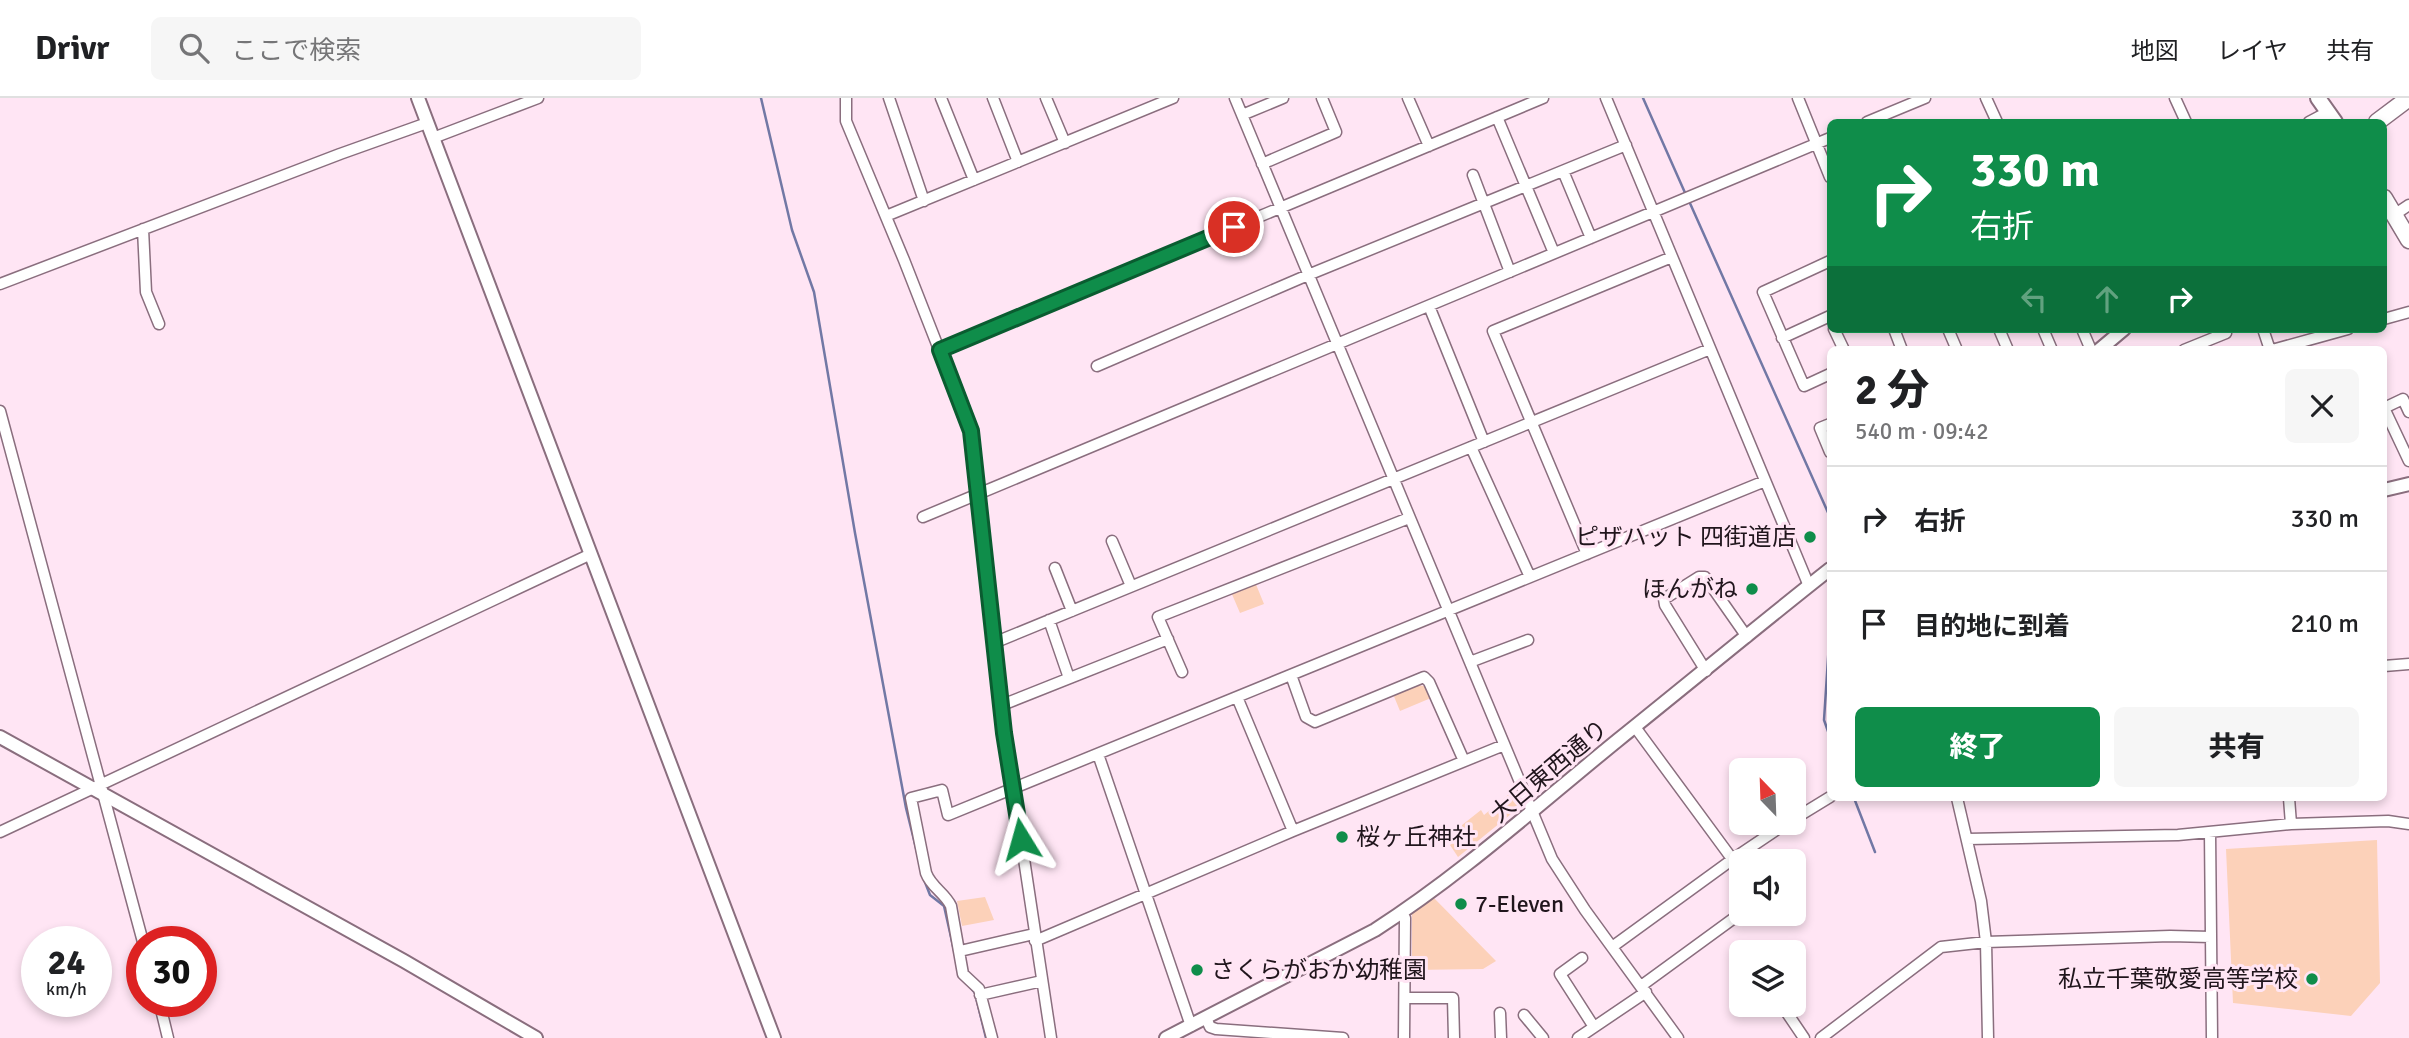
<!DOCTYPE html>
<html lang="ja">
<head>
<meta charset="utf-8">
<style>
	body { margin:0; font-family:Signika,"Noto Sans JP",sans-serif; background:#f6f6f6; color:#202124; height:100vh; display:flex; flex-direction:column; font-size:26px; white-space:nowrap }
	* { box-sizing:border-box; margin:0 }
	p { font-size:23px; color:#757577 }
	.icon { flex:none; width:38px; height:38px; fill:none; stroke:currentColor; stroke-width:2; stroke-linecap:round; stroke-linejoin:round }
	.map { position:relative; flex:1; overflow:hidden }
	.side { position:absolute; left:1827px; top:248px; width:560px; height:455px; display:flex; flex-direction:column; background:#fff; border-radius:10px; box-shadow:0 4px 10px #0003 }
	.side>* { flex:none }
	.top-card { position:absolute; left:1827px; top:21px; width:560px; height:214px; border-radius:10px; box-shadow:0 4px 10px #0003; background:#0f8d4a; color:#fff; overflow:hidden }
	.needle { width:46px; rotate:337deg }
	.controls { position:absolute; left:1729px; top:660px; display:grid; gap:14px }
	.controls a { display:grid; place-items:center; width:77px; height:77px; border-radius:10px; background:#fff; box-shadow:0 4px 10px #0003; font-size:35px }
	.speed { position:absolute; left:21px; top:828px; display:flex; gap:14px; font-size:35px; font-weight:700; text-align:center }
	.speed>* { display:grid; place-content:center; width:91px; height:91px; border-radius:50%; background:#fff; box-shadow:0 4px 10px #0003; line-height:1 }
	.speed small { font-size:18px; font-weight:400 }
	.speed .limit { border:10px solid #d22; background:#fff; color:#111 }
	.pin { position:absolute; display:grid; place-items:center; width:60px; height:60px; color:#fff; margin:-30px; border:4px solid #fff; border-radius:50%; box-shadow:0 2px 7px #0007 }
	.me { position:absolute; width:77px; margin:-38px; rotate:352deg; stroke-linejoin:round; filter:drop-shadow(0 0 5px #0008) }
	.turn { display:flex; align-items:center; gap:24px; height:147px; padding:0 28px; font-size:32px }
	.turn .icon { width:91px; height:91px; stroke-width:2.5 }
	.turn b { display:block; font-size:49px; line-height:60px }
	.lanes { display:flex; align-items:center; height:66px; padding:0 28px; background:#0003; justify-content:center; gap:35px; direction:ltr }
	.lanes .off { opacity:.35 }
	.round { display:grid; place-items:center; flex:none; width:74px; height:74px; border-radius:10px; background:#f6f6f6 }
	.overview { display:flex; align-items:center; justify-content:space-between; height:119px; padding:0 28px }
	h1 { font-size:42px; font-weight:800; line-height:52px }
	.primary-button { display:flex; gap:14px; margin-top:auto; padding:14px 28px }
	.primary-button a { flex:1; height:80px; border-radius:10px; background:#0f8d4a; color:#fff; font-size:28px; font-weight:800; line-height:80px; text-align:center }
	.primary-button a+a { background:#f6f6f6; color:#202124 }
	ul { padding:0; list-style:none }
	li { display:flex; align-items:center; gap:21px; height:105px; padding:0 28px; border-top:2px solid #e0e0e0 }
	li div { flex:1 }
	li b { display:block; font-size:26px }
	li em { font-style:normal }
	header { display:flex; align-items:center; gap:42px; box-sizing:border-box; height:98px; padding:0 35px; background:#fff; border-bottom:2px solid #e0e0e0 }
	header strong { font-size:33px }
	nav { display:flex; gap:38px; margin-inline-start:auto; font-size:24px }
	.search { width:490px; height:63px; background:#f6f6f6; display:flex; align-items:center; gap:18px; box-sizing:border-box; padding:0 24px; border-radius:10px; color:#757577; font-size:26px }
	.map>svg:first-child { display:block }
	.green { fill:#fcd1b9 }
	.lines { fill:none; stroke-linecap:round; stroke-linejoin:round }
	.stream { stroke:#7278a5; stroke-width:2.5 }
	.minor-casing { stroke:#8a6e7e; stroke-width:13 }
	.tertiary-casing { stroke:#8a6e7e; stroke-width:16 }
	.secondary-casing { stroke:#8a6e7e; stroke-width:18 }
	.primary-casing { stroke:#8a6e7e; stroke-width:19 }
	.minor { stroke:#fff; stroke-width:10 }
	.tertiary { stroke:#fff; stroke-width:12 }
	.secondary { stroke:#fff; stroke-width:14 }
	.primary { stroke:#fff; stroke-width:16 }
	.route-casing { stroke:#0a5c30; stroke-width:18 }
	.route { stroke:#0f8d4a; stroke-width:12 }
	.poi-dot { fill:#0f8d4a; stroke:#ffe5f4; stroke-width:2.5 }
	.labels { text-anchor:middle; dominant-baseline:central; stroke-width:6; stroke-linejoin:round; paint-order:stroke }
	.poi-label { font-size:24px; fill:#20151c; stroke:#ffe5f4; text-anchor:end }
	.street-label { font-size:24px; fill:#20151c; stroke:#ffe5f4 }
</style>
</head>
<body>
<header>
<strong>Drivr</strong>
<div class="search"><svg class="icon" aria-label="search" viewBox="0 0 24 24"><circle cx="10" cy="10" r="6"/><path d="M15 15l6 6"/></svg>ここで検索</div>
<nav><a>地図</a><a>レイヤ</a><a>共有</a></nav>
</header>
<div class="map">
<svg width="2409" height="940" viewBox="0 0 2409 940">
	<rect width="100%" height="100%" fill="#ffe5f4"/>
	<path class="green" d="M1255 484 1264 506 1240 515 1231 494Z
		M1412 587 1425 588 1431 600 1400 613 1393 596Z
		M1514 692 1521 708 1458 759 1450 747 1461 738 1457 731 1481 712 1484 717Z
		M2377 742 2380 885 2351 918 2233 905 2226 751Z
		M1432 798 1496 863 1483 871 1412 872V814Z
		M985 799 994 822 962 828 957 803Z"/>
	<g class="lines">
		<path class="stream" d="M761 0 792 132 814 194 855 435 906 710 919 762
			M1643 0 1686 97
			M1689 103 1830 419
			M1830 530 1824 622 1830 639
			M1854 700 1875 754
			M923 779 930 797 944 808 955 857
			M960 877 975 895 986 940"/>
		<g class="minor-casing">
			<path id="minor" d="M846 0V23L904 162 971 333 1005 635 1051 940
				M889 0 924 103
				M941 0 974 82
				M993 0 1018 64
				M1046 0 1065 45
				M1235 0 1552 761 1585 812 1678 940
				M1408 0 1429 48
				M1606 0 1809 488
				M1798 0 1830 79
				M1986 0 1997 24
				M2175 0 2186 24
				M1242 17 1283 0
				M1497 19 1554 155
				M1867 24 1925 0
				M2309 24 2328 14
				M433 40 538 0
				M1262 66 1336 34 1322 0
				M1563 73 1591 140
				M1473 77 1510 174
				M2394 117 2409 107
				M886 118 1173 0
				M143 131 146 194 159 226
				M1830 163 1763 194 1804 288 1830 276
				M0 186 340 56 427 25
				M1429 208 1484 344
				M2384 221 2409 214
				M1834 231 1844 252
				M1894 231 1902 252
				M1948 231 1957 252
				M1999 231 2008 252
				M2043 231 2052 252
				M2082 231 2091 252
				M2263 231 2270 252
				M1782 240 1830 218
				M940 252 1543 0
				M2184 252 2226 235
				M2272 252 2348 231
				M1097 268 1308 177 1626 47
				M0 313 143 844
				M2409 314 2403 301 2384 310 2409 363
				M1830 326 1820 330 1830 354
				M1471 349 1530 479
				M923 419 1830 40
				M1112 443 1131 488
				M1587 456 1493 233 1672 159
				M1055 470 1072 513
				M1049 522 1069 580
				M996 544 1710 251
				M1470 564 1528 542
				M2384 568 2409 566
				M1706 573 1665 507 1664 501 1699 479H1705L1747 539
				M1182 574 1158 519 1409 420
				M1291 577 1306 619 1315 624 1424 579 1429 584 1464 663
				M1237 599 1293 733
				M1002 607 1168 541
				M1635 629 1741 773
				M1098 656 1191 928
				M1957 700 1981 803 1986 844 1988 940
				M2289 700 2291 726
				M1794 721 1830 699
				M0 734 591 456
				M2210 734 2212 940
				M1967 741 2178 737 2291 726 2388 723 2409 726
				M1402 815 1405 820 1404 940
				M1035 843 1293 733 1504 647
				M1612 849 1733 761 1788 724
				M960 853 1034 836
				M1765 854 1766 853
				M1582 860 1560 876 1594 929
				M1641 888 1741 815
				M980 897 1042 883
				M1405 900H1453L1454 940
				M159 903 168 940
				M1781 906 1804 940
				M1500 915 1501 940
				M1524 917 1543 940
				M1206 920 1210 929 1216 931 1343 940
				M992 940 979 891 963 876 951 808C945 795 931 789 926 775L911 700 942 692 948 717 1765 383
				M1578 940 1646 894
				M1821 940 1941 849 1986 844 2170 838 2211 839"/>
		</g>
		<g class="tertiary-casing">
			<path id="tertiary" d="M418 0 774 940
				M2099 252 2124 231
				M2384 392 2409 386
				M0 639 404 863 536 940
				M1166 940 1375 832C1462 776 1538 707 1618 642 1689 585 1759 527 1830 471"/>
		</g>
		<g class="secondary-casing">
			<path id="secondary" d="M2318 0 2335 24"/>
		</g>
		<g class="primary-casing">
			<path id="primary" d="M2377 24 2409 0
				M2384 100 2409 142"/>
		</g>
		<use href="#minor" class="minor"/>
		<use href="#tertiary" class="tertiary"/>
		<use href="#secondary" class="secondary"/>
		<use href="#primary" class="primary"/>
	</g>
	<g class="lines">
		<g class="route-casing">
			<path id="route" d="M1021 741 1004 635 971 333 940 252 1234 129"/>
		</g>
		<use href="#route" class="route"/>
	</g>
	<g class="poi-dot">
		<circle cx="1810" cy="439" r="7"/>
		<circle cx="1752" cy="491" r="7"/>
		<circle cx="1342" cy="739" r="7"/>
		<circle cx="1461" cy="806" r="7"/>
		<circle cx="1197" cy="872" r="7"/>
		<circle cx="2312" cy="881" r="7"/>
	</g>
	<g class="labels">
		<g class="poi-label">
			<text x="1796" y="439">ピザハット 四街道店</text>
			<text x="1738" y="491">ほんがね</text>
			<text x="1356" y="739" text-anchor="start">桜ヶ丘神社</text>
			<text x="1475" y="806" text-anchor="start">7-Eleven</text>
			<text x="1211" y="872" text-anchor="start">さくらがおか幼稚園</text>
			<text x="2298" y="881">私立千葉敬愛高等学校</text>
		</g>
		<g class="street-label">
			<text transform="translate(1549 673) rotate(-40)">大日東西通り</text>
		</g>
	</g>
</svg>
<div class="controls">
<a><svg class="needle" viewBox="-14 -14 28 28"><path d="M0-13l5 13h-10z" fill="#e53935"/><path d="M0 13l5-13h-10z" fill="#757577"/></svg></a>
<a><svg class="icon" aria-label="sound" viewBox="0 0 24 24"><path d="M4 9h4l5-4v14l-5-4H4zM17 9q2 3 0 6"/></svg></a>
<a><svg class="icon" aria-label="layers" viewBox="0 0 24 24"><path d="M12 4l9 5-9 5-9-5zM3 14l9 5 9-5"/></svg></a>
</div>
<div class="speed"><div>24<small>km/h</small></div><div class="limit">30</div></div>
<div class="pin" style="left:1234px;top:129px;background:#d93025"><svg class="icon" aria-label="arrive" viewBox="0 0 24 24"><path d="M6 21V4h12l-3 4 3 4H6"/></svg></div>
<svg class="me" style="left:1021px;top:741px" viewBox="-20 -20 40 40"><path d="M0-17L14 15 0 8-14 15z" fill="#0f8d4a" stroke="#fff" stroke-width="4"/></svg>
<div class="top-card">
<div class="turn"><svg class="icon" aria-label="right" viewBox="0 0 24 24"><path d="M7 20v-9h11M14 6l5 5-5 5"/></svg><div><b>330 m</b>右折</div></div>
<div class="lanes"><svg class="icon off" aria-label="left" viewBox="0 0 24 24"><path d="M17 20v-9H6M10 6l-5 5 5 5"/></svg><svg class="icon off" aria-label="ahead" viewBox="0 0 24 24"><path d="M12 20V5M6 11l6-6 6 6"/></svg><svg class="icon" aria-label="right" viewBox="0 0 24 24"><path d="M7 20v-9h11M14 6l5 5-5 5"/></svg></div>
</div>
<section class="side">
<div class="overview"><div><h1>2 分</h1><p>540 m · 09:42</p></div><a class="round"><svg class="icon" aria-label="close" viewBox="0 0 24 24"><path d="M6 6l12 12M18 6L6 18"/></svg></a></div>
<ul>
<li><svg class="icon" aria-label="right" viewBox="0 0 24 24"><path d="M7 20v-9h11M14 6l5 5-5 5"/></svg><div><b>右折</b></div><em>330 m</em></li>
<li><svg class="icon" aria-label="arrive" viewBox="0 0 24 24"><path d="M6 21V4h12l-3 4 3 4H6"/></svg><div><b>目的地に到着</b></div><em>210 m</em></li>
</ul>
<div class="primary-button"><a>終了</a><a>共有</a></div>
</section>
</div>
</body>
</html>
